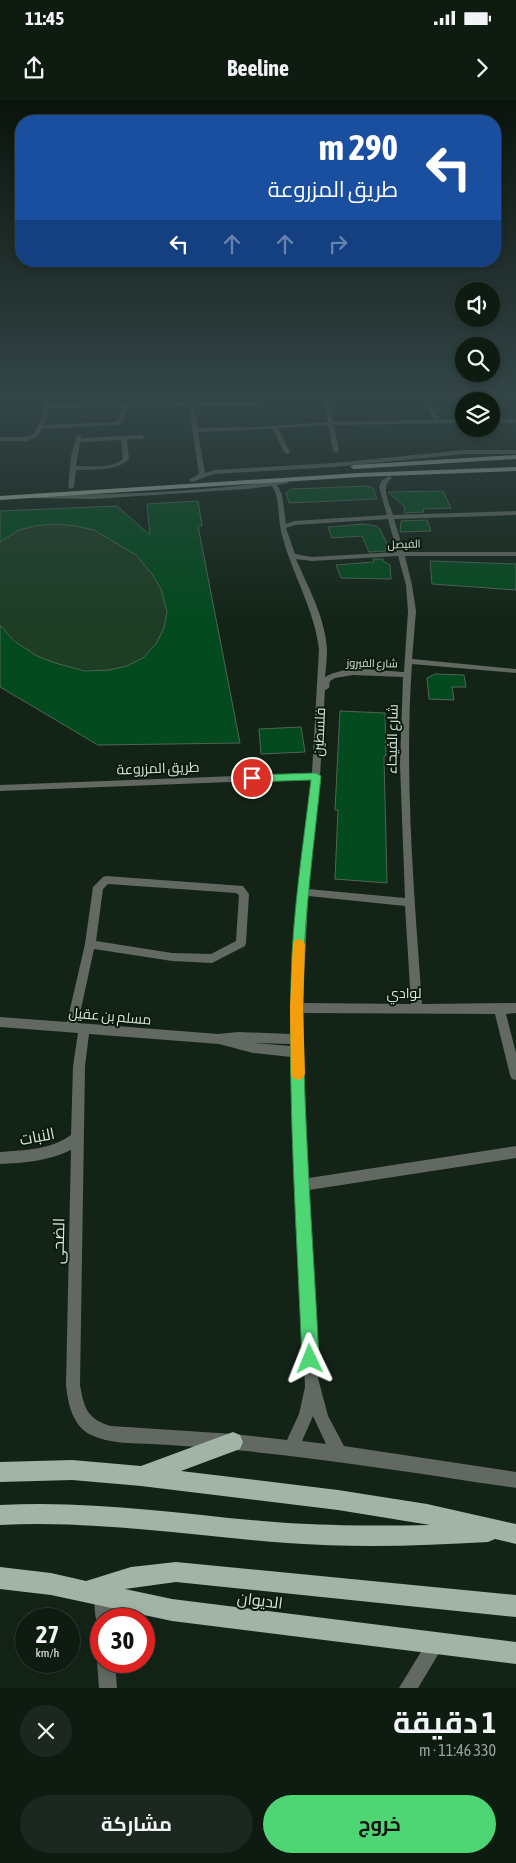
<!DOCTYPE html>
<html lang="ar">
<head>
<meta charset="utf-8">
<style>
	body { margin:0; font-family:"Asap Condensed",Cairo,sans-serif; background:#1c281f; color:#f1f3f6; direction:rtl; height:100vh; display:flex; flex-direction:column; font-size:19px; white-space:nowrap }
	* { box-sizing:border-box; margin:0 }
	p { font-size:16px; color:#9ba19f }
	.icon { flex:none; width:28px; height:28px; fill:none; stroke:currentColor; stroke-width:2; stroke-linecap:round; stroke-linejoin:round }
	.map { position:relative; height:1588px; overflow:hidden; direction:ltr }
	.side { display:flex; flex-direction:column; background:#0e1b11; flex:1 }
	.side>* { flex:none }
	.top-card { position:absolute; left:15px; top:15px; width:486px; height:152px; border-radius:20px; box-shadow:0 2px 8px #0003,0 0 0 1px #2e3931; direction:rtl; background:#1a4fa0; color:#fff; overflow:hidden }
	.fabs { position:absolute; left:455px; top:182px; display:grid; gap:10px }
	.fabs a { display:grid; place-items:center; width:45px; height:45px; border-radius:50%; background:#0e1b11; box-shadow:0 2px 8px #0003,0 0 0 1px #2e3931; font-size:25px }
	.speed { position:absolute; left:15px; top:1508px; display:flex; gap:10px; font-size:25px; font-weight:700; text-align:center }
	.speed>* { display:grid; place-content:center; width:65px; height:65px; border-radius:50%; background:#0e1b11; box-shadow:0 2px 8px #0003,0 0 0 1px #2e3931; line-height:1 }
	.speed small { font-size:12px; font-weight:400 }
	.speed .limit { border:8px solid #d22; background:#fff; color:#111 }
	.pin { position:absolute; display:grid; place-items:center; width:42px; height:42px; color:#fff; margin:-21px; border:2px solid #fff; border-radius:50%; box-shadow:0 1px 5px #0007 }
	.me { position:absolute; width:55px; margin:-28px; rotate:358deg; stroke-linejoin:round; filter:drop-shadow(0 0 4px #0008) }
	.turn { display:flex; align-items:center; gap:18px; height:105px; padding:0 20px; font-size:22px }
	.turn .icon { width:65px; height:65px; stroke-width:2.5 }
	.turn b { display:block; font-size:35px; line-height:42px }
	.lanes { display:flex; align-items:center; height:48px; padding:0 20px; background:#0003; justify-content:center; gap:25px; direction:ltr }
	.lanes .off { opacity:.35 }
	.round { display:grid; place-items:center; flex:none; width:52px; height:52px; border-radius:26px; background:#1c281f }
	.overview { display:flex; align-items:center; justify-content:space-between; height:85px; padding:0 20px }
	h1 { font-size:30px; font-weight:700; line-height:38px }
	.button { display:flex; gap:10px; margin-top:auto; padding:10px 20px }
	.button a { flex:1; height:58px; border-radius:30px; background:#4ed675; color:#111; font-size:20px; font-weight:700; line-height:58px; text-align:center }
	.button a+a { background:#1c281f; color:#f1f3f6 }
	.status { display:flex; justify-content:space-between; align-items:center; height:35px; padding:0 25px; background:#0e1b11; direction:ltr }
	.status svg { height:14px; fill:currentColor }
	header { display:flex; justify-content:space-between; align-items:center; height:65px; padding:0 20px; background:#0e1b11; font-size:22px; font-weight:700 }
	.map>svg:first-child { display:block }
	.green { fill:#1d3e25 }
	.building { fill:#034a1e; stroke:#516454 }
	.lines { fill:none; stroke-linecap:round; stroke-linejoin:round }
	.street { fill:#616962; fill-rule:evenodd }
	.primary { fill:#a2b4a5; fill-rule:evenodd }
	.route { fill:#4ed675; stroke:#338b4c }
	.slow { fill:#f59e0b }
	.labels { text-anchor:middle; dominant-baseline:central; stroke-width:4; stroke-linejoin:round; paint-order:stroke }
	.far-street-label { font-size:11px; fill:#d9e5db; stroke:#0a1b0e }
	.street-label { font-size:14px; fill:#d9e5db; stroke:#0a1b0e }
	.near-street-label { font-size:16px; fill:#d9e5db; stroke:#0a1b0e }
</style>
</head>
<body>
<div class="status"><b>11:45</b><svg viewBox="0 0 49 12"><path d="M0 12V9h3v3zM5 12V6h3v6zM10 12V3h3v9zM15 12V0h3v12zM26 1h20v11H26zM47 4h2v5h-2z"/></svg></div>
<header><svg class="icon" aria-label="forward" viewBox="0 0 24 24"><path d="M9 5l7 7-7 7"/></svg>Beeline<svg class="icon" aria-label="share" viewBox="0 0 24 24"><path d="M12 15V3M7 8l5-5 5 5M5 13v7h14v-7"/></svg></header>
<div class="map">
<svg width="516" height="1588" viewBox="0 0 516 1588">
	<rect width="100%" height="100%" fill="#132417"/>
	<path class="green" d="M56 424C69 425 82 425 94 430 136 447 187 495 157 543 132 582 73 573 38 556 23 549 11 538 0 525V442L19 429Z"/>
	<path class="building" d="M367 386 373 388 377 399 289 403 286 393 292 389Z
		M443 391 451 408 423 409 424 412 404 413 405 407 388 392Z
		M198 401 202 426H198L240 643 98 645 0 587V525L14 541 37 556 55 563 85 571 109 570 127 566 143 558 156 544 164 528 167 512 161 489 152 474 136 455 94 430 76 426 56 424 35 426 19 430 0 442V411L117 406 150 435 147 404Z
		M427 420 431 431 400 432 401 421Z
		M364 424 376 426 380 429 387 444 385 451 369 452 362 436 332 438 328 427Z
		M373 459H383V461L390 465 391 479 341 478 336 465 374 462Z
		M430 461 516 464V490L432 484Z
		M435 574 464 575 466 587H452L454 600 429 599 427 578Z
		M340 611 385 613 386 656H384L387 783 335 779 338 710H335Z
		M301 627 305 652 261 654 259 629Z"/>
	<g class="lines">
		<path class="street" d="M44 300H48V304L189 303V300H193L194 303 258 302 267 300 265 304 258 306H194L198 328 255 327 328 322 323 300H329L333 322 434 320 423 300H428L439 320 464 319V323L334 325 339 351 336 353 333 351 328 325 278 328 290 352 287 354 284 352 273 329 198 332 205 373 214 370 334 363 464 350H516V354H464L334 367 214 374 192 382 190 381V379L199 374 189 306 127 307 124 320 118 325 42 329 38 336 26 341H0V337H25L34 334 41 318ZM122 307 119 319 115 322 43 325 47 318 48 308Z
			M460 300H465L464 306Z
			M491 306 503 319H516V323H491V319H497L491 311Z
			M77 335H81V338L142 335 145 337 142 339H127L129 359C116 372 92 369 76 370L74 387 71 389 68 387 71 356ZM121 340 123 359C112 369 90 366 76 366L80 342Z
			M389 376 392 378C380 387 389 402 393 415L516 411V415L394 419 404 452H516V456H405L412 485 416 511 412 559 516 569V573L412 564C404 676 414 791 422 904L516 903V913L506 914 516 953V980L512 979 510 975 495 914 303 913V952L309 1078 516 1046V1058L309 1090 318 1278 328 1316 344 1346 516 1372V1388C422 1374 329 1359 235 1350 208 1347 180 1346 152 1344 131 1343 109 1344 89 1334 72 1324 68 1303 66 1285L71 1050C48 1061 25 1063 0 1064V1052C25 1050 50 1050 71 1035L73 966 78 933 0 927V917L67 922 85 844 93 787 103 777 106 776 243 786 249 794 246 843 245 846 212 863 172 861 94 849 78 923 218 934 238 932 291 934C292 848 301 764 311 679L0 691V685L312 673 319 549C314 508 292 474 282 435 277 419 281 400 272 386L247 389 93 399 29 398 26 396 29 394C115 396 201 391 286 380L288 381V383L277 385 282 394 286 424 294 421 387 415 379 387 382 380ZM388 419 397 452 312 457 295 454 286 428 295 425ZM398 456 406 485 408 511 404 572C380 571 347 564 325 577 326 568 327 558 327 549 325 517 308 487 296 459L312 461ZM353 575 403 577 400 664 405 798 308 789 320 676 325 590 329 588 330 581 335 578ZM108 784 236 793 239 795 236 841 211 854 172 853 96 841 103 789ZM308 796 405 806 411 904 303 903ZM89 934 219 944 253 953 291 957 305 1287 299 1314 287 1340 233 1334 111 1326C87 1319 84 1308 80 1285L85 966ZM253 943 291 944V946ZM313 1316 326 1344 302 1341Z
			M103 1487 109 1490 112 1496 113 1519H101V1526L98 1525C94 1515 93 1500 97 1490Z
			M436 1534 442 1537 445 1543 418 1588H399L430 1537Z
			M101 1554V1561H115L117 1588H99L97 1561Z"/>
		<path class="primary" d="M516 355V359L354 369 350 367 354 365Z
			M516 367V371L359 377 0 400V396L359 373Z
			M233 1332 240 1335 243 1342 240 1349 181 1371 338 1390 427 1404 516 1424V1444L495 1439 488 1442C421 1446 354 1448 287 1443 191 1436 97 1420 0 1425V1405C88 1400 174 1413 262 1421 318 1426 374 1426 430 1425L338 1410 141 1386 72 1380 0 1382V1362L72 1360 141 1366Z
			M176 1462 516 1495V1517L176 1482 125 1489 172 1499 516 1542V1564L172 1521 51 1495 0 1489V1467L51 1473 86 1481 131 1467Z"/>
	</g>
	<linearGradient id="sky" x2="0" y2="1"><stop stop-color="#0a140d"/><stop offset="0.57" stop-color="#334547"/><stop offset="1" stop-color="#334547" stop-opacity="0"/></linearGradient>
	<rect width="516" height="522" fill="url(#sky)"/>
	<path class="route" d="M316 673 321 676C314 745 304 815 303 884 302 1009 313 1134 319 1259L316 1265 310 1267 305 1265 302 1259C297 1134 288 1008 291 884 292 816 303 747 311 680L252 682 247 678 252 675Z"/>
	<path class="slow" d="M299 839 303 841 305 844 303 908 305 974 303 978 298 980 293 978 291 974 290 908 293 844 294 841Z"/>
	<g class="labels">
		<g class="far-street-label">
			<text transform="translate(404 444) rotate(-2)">الفيصل</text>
			<text transform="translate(372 563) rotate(1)">شارع الفيروز</text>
		</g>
		<g class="street-label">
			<text transform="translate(319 632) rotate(-87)">فلسطين</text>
			<text transform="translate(392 639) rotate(-89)">شارع الفيحاء</text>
			<text transform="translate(158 668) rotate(-2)">طريق المزروعة</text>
			<text x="404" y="893">لوادي</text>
			<text transform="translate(110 916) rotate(5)">مسلم بن عقيل</text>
		</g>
		<g class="near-street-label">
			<text transform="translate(37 1036) rotate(-11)">النبات</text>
			<text transform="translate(58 1141) rotate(-89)">الضحى</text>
			<text transform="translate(260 1500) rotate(7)">الديوان</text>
		</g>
	</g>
</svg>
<div class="fabs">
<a><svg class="icon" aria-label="sound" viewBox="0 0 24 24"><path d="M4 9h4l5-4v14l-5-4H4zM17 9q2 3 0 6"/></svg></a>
<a><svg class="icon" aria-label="search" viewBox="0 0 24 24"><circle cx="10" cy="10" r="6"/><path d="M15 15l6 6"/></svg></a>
<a><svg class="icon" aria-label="layers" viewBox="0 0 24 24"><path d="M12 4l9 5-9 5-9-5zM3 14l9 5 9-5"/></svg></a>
</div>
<div class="speed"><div>27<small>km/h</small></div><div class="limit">30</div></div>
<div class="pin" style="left:252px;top:678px;background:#d93025"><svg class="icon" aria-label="arrive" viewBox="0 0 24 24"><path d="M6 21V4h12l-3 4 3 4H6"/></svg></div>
<svg class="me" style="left:310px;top:1259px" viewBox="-20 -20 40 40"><path d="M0-17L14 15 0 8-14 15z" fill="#4ed675" stroke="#fff" stroke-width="4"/></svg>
<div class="top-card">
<div class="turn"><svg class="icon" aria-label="left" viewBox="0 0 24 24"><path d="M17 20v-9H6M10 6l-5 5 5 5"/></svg><div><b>290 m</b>طريق المزروعة</div></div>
<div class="lanes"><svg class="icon" aria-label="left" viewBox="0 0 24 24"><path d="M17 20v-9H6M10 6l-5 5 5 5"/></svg><svg class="icon off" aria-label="ahead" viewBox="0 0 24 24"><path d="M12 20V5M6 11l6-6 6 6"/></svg><svg class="icon off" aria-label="ahead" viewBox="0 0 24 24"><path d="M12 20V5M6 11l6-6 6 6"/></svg><svg class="icon off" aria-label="right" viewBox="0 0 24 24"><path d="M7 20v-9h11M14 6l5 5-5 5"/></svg></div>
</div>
</div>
<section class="side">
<div class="overview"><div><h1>1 دقيقة</h1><p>330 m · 11:46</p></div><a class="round"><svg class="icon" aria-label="close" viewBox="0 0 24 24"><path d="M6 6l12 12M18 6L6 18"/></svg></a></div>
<div class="button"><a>خروج</a><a>مشاركة</a></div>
</section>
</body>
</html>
